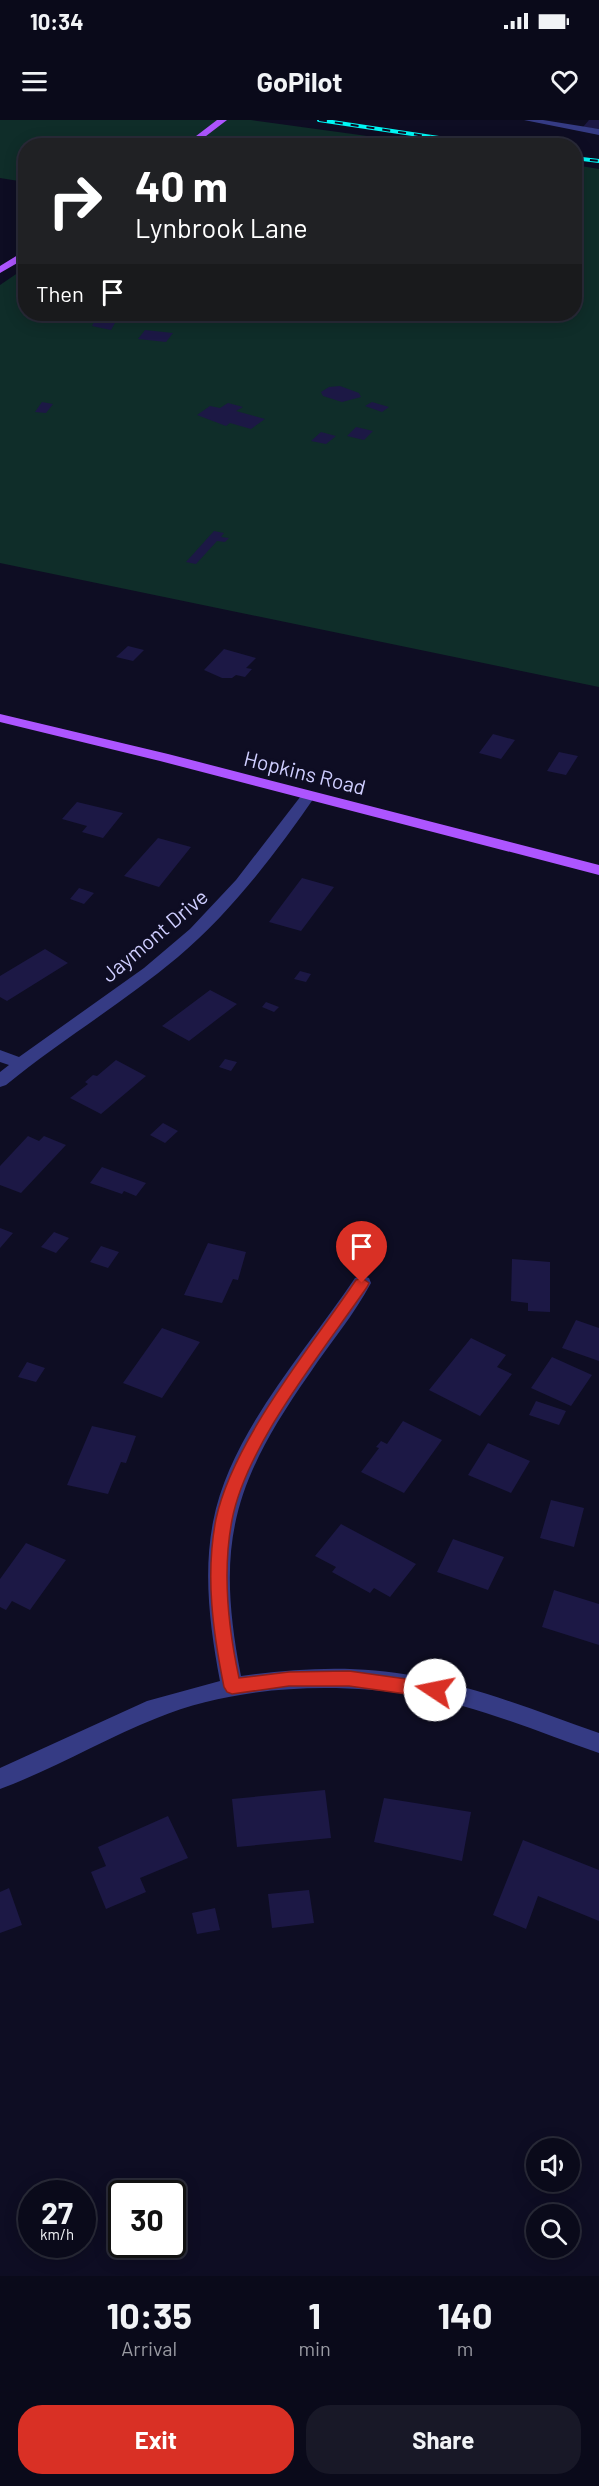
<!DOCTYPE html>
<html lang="en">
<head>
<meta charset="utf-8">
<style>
	body { margin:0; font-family:Barlow,sans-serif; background:#181827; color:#f1f3f6; height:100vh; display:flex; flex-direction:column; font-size:22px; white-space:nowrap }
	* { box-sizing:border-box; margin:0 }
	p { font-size:20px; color:#999aa2 }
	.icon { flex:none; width:33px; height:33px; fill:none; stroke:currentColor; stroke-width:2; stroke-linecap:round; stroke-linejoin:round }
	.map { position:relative; height:2156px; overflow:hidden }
	.side { display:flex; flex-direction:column; background:#0a0a1a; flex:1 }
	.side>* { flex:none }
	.hud { position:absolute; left:18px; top:18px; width:564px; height:183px; border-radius:24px; box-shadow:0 3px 15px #0003,0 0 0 2px #2a2b39; background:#202124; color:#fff; overflow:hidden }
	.fabs { position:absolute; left:526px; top:2018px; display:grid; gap:12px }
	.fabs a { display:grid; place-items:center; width:54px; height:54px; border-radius:50%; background:#0a0a1a; box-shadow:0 3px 15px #0003,0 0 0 2px #2a2b39; font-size:30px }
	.speed { position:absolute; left:18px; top:2060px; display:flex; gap:12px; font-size:30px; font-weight:700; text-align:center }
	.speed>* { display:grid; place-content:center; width:78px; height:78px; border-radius:50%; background:#0a0a1a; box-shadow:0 3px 15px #0003,0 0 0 2px #2a2b39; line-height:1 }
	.speed small { font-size:15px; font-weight:400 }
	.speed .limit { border:3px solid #111; border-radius:9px; background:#fff; color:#111 }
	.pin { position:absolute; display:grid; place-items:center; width:51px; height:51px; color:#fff; margin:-62px -26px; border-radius:50% 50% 50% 0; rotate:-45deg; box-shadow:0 0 6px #0007 }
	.pin .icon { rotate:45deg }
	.me { position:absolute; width:66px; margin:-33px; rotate:281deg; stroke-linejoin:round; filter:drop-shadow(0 0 4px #0008) }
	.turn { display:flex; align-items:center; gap:21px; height:126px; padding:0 18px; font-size:27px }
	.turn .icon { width:78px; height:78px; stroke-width:2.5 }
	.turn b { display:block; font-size:42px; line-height:51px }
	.then { display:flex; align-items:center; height:57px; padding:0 18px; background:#0003; gap:12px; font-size:22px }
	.eta { display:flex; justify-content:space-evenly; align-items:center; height:102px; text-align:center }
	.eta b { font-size:36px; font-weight:700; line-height:42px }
	.action { display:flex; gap:12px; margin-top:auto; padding:12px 18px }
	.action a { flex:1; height:69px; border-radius:24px; background:#d93025; color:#fff; font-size:24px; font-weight:700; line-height:69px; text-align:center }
	.action a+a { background:#181827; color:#f1f3f6 }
	.status { display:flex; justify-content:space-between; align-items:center; height:42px; padding:0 30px; background:#0a0a1a; direction:ltr }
	.status svg { height:16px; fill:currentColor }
	header { display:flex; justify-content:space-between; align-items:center; height:78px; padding:0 18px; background:#0a0a1a; font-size:27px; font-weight:700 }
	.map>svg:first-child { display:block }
	.green { fill:#0f2d29 }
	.building { fill:#1c1845 }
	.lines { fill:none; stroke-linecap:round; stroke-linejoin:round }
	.minor { fill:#353b84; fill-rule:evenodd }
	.major { fill:#ad55ff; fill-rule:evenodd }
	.rail-casing { stroke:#00f9f7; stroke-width:4 }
	.rail { stroke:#0e0d23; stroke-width:2; stroke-dasharray:8; stroke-linecap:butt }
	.route { fill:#d93025; stroke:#8d1f18; stroke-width:1.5 }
	.labels { text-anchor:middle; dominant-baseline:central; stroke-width:6; stroke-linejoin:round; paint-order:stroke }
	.street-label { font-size:21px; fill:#cfceff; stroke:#0e0d23 }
</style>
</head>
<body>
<div class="status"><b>10:34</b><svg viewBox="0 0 49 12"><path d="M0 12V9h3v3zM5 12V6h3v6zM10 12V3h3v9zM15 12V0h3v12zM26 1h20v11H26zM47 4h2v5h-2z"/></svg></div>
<header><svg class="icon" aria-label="menu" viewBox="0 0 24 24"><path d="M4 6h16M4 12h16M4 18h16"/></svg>GoPilot<svg class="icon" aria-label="heart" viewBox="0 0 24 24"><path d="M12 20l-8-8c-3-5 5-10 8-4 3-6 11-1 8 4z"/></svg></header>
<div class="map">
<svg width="599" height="2156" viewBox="0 0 599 2156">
	<rect width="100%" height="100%" fill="#0e0d23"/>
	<path class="green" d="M0 0H251L433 25 26 26 25 62 0 58Z
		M575 45 599 49V567L0 443V165L25 148 26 194H574Z"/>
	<path class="building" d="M589 0H599V9L583 7Z
		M98 194H120L111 210 92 206Z
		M145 210 173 213 166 222 138 219Z
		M340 266 359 273 361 277 342 282 323 276 321 272 329 267Z
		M42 282 53 284 46 293 35 292Z
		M372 282 389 287 382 292 365 286Z
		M228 283 243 287 236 291 265 299 251 309 230 303 226 306 197 295 210 286 220 288Z
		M356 307 373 311 364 320 347 316Z
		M321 312 336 316 326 324 311 321Z
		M214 411 224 413 221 417 229 418 225 422 217 421 196 444 186 442Z
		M128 526 144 530 133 541 116 537Z
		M224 529 256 538 246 548 252 549 245 557 236 555 232 558H222L204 550Z
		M493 614 515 620 501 639 479 633Z
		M559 632 578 636 566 655 547 651Z
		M77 682 123 693 103 718 82 712 87 706 62 699Z
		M158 718 191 727 159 767 124 756Z
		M302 758 334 767 301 811 269 802Z
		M79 768 94 773 84 784 70 779Z
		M45 829 68 843 7 881 0 877V856Z
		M300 851 311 854 306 862 294 859Z
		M210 870 237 884 189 921 162 906Z
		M266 882 279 887 274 892 262 887Z
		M225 939 237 942 231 951 219 947Z
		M116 940 146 956 101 994 70 978 88 964 85 962 93 955 97 956Z
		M163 1003 178 1011 165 1023 150 1015Z
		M28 1016 39 1021 44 1016 66 1025 21 1073 0 1065V1046Z
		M102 1047 146 1063 136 1076 124 1071 122 1074 90 1063Z
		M0 1108 13 1113 0 1128Z
		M54 1112 69 1118 56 1133 41 1127Z
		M208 1123 246 1132 238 1160 233 1159 222 1183 184 1175Z
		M101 1126 119 1132 108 1148 90 1142Z
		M512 1139 550 1142V1192L528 1191V1183L511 1181Z
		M576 1200 599 1208V1241L562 1228Z
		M162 1208 200 1222 162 1278 123 1263Z
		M471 1218 506 1235 497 1247 512 1254 480 1296 429 1270Z
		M552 1237 592 1255 571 1286 531 1268Z
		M27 1242 45 1248 36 1262 18 1257Z
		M536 1281 566 1291 559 1305 529 1295Z
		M403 1301 442 1320 404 1373 361 1352 379 1328 376 1327 381 1321 387 1324Z
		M92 1306 136 1316 126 1343 121 1342 108 1374 67 1365Z
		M488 1323 530 1341 511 1373 468 1355Z
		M551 1380 584 1388 574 1427 540 1418Z
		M341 1404 416 1444 390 1477 374 1468 370 1473 332 1452 336 1447 315 1436Z
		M453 1419 504 1437 488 1470 437 1452Z
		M26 1423 66 1440 30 1490 12 1481 6 1490 0 1487V1459Z
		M554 1470 599 1484V1525L542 1507Z
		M325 1670 331 1718 237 1727 232 1679Z
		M384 1678 471 1692 462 1741 374 1722Z
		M168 1696 188 1738 140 1758 146 1772 106 1789 91 1752 106 1746 98 1727Z
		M523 1720 599 1750V1801L538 1776 526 1809 493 1795Z
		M9 1768 22 1805 0 1813V1772Z
		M309 1770 314 1803 272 1808 268 1774Z
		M215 1788 220 1810 197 1814 192 1793Z"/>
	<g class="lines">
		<path class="minor" d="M524 0H543L599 9V15Z
			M309 671 316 675C276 733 232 791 178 837 123 883 61 920 6 965L0 967V952L9 945 0 942V930L19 937 144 848 190 809 236 760 304 672Z
			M362 1156 369 1158 371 1163C354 1195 330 1223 310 1253 233 1363 215 1423 241 1556 299 1548 357 1545 415 1556 478 1567 538 1592 599 1613V1633C538 1612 476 1585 413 1575 332 1562 234 1566 157 1598 104 1619 54 1649 0 1669V1648L147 1581 220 1561C210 1508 203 1454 213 1402 230 1313 306 1231 355 1158Z"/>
		<path class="major" d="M217 0H227L193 26H183Z
			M26 130V138L0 153V146Z
			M0 594 168 634 599 745V755L160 641 0 602Z"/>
		<g class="rail-casing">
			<path id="rail" d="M319 0 492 26
				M484 21 513 26
				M574 38 599 41"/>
		</g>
		<use href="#rail" class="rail"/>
	</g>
	<path class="route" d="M362 1158 369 1163 367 1167C323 1231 246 1325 232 1400 222 1452 228 1507 239 1558L289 1552 349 1551 435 1563 441 1565 443 1570 441 1575 435 1578 349 1566H289L232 1574 227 1572 224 1567C213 1512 205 1455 216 1399 233 1320 311 1227 356 1160Z"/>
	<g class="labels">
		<g class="street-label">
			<text transform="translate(305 652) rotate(14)">Hopkins Road</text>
			<text transform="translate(154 815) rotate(-40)">Jaymont Drive</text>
		</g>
	</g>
</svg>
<div class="fabs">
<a><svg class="icon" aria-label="sound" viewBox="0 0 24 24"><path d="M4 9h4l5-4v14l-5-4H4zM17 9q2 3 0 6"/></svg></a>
<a><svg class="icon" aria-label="search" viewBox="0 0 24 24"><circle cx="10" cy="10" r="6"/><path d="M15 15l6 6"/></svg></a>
</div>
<div class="speed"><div>27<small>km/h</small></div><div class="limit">30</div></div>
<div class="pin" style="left:362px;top:1163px;background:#d93025"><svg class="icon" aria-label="arrive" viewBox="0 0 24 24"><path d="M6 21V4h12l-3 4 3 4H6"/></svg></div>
<svg class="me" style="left:435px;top:1570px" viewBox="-20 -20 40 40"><circle r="19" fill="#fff"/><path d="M0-13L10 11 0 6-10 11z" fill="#d93025"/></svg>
<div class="hud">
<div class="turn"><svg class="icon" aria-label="right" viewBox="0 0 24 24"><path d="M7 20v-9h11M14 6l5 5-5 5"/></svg><div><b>40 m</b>Lynbrook Lane</div></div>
<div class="then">Then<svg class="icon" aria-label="arrive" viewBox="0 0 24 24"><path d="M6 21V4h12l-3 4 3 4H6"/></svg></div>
</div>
</div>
<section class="side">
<div class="eta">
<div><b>10:35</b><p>Arrival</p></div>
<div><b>1</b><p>min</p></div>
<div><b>140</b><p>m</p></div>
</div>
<div class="action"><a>Exit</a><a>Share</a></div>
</section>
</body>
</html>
